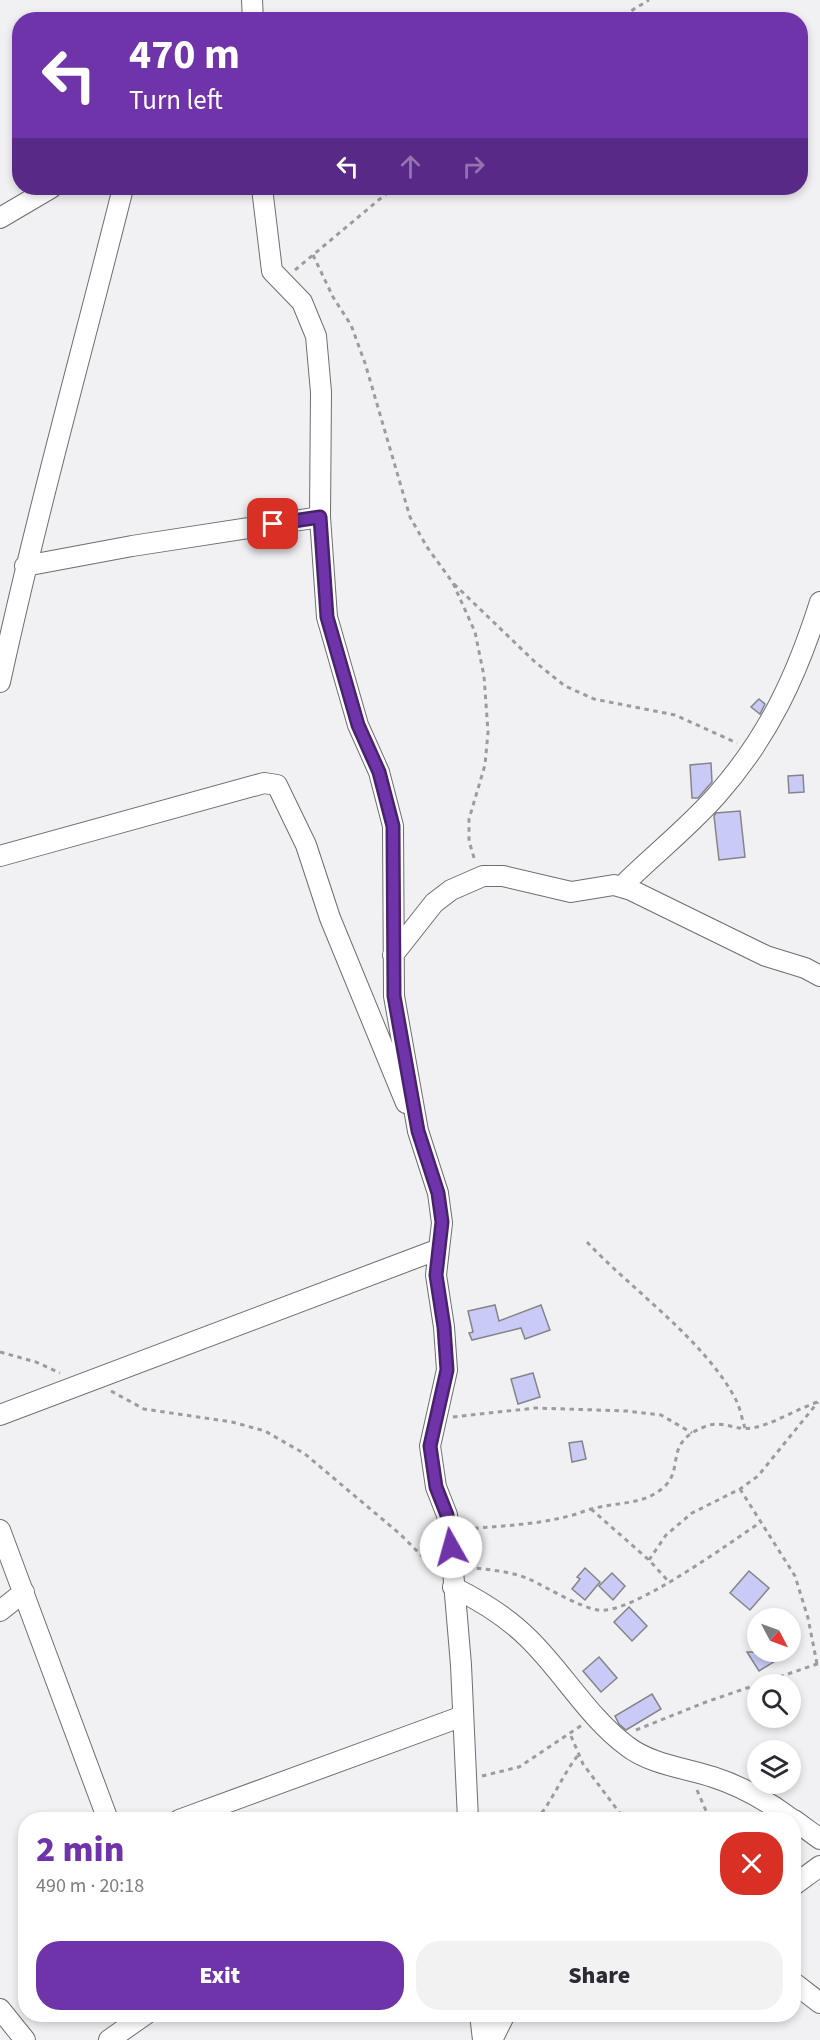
<!DOCTYPE html>
<html lang="en">
<head>
<meta charset="utf-8">
<style>
	body { margin:0; font-family:"Source Sans 3",sans-serif; background:#f2f2f3; color:#2b2b33; height:100vh; display:flex; flex-direction:column; font-size:22px; white-space:nowrap }
	* { box-sizing:border-box; margin:0 }
	p { font-size:20px; color:#7c7c81 }
	.icon { flex:none; width:33px; height:33px; fill:none; stroke:currentColor; stroke-width:2; stroke-linecap:round; stroke-linejoin:round }
	.map { position:relative; flex:1; overflow:hidden }
	.drawer { position:absolute; left:18px; top:1812px; width:783px; height:210px; display:flex; flex-direction:column; background:#fff; border-radius:24px; box-shadow:0 3px 9px #0003 }
	.drawer>* { flex:none }
	.hud { position:absolute; left:12px; top:12px; width:796px; height:183px; border-radius:24px; box-shadow:0 3px 9px #0003; background:#7034aa; color:#fff; overflow:hidden }
	.needle { width:39px; rotate:131deg }
	.controls { position:absolute; left:747px; top:1608px; display:grid; gap:12px }
	.controls a { display:grid; place-items:center; width:54px; height:54px; border-radius:50%; background:#fff; box-shadow:0 3px 9px #0003; font-size:30px }
	.pin { position:absolute; display:grid; place-items:center; width:51px; height:51px; color:#fff; margin:-26px; border-radius:12px; box-shadow:0 3px 9px #0006 }
	.me { position:absolute; width:66px; margin:-33px; rotate:353deg; stroke-linejoin:round; filter:drop-shadow(0 0 4px #0008) }
	.turn { display:flex; align-items:center; gap:21px; height:126px; padding:0 18px; font-size:27px }
	.turn .icon { width:78px; height:78px; stroke-width:2.5 }
	.turn b { display:block; font-size:42px; line-height:51px }
	.lanes { display:flex; align-items:center; height:57px; padding:0 18px; background:#0003; justify-content:center; gap:30px; direction:ltr }
	.lanes .off { opacity:.35 }
	.round { display:grid; place-items:center; flex:none; width:63px; height:63px; border-radius:24px; background:#f2f2f3 }
	.summary { display:flex; align-items:center; justify-content:space-between; height:102px; padding:0 18px }
	h1 { font-size:36px; font-weight:800; line-height:45px; color:#7034aa }
	.action { display:flex; gap:12px; margin-top:auto; padding:12px 18px }
	.action a { flex:1; height:69px; border-radius:24px; background:#7034aa; color:#fff; font-size:24px; font-weight:800; line-height:69px; text-align:center }
	.action a+a { background:#f2f2f3; color:#2b2b33 }
	.map>svg:first-child { display:block }
	.building { fill:#c9caf6; stroke:#858588; stroke-width:1.5 }
	.lines { fill:none; stroke-linecap:round; stroke-linejoin:round }
	.minor-casing { stroke:#6d6e70; stroke-width:22 }
	.path { stroke:#9c9c9f; stroke-width:3; stroke-dasharray:4.5 4.5; stroke-linecap:butt }
	.minor { stroke:#fff; stroke-width:20 }
	.route-casing { stroke:#49226e; stroke-width:15 }
	.route { stroke:#7034aa; stroke-width:10 }
</style>
</head>
<body>
<div class="map">
<svg width="820" height="2040" viewBox="0 0 820 2040">
	<rect width="100%" height="100%" fill="#f1f1f4"/>
	<path class="building" d="M759 699 765 704 760 714 751 707Z
		M711 763 712 782 698 798H692L690 765Z
		M803 775 804 792 789 793 788 776Z
		M740 811 745 857 719 860 714 816 716 813Z
		M495 1305 499 1321 541 1305 550 1330 525 1339 521 1328 472 1340 469 1333 473 1332 468 1311Z
		M533 1373 540 1397 518 1404 511 1379Z
		M582 1441 586 1459 572 1462 569 1443Z
		M585 1568 600 1582 585 1600 572 1589 580 1579 577 1577Z
		M749 1571 769 1588 750 1610 730 1593Z
		M612 1573 625 1586 613 1600 599 1586Z
		M629 1607 647 1626 632 1641 614 1622Z
		M747 1652H790L759 1671Z
		M599 1657 617 1678 601 1692 583 1671Z
		M652 1694 661 1709 626 1730 619 1724 615 1716Z"/>
	<g class="lines">
		<g class="minor-casing">
			<path id="minor" d="M252 0 253 20
				M262 188 272 271 302 302 316 336 321 392 320 517 327 617 358 725 379 772 393 826 394 996 418 1131 438 1193 442 1223 436 1275 444 1327 447 1370 430 1446 436 1487 447 1515 451 1547 461 1665 468 1820
				M0 218 51 188
				M25 566 132 546 320 517
				M0 682C36 516 82 352 123 188
				M0 856 264 783 277 785 306 845 330 918 406 1103
				M621 887C652 856 688 828 717 795 769 736 797 675 820 602
				M393 955 434 903 451 890 483 876H503L571 892 614 885 631 890 766 956 805 968 820 976
				M0 1415 439 1249
				M0 1530 108 1820
				M453 1587C479 1600 507 1617 528 1638 563 1672 588 1717 627 1746 650 1764 685 1768 713 1777 741 1786 769 1802 793 1820
				M0 1611 24 1592
				M179 1820 463 1716
				M794 1820 820 1839
				M794 1885 820 1866
				M794 1983 820 2003
				M0 2009 25 2040
				M480 2014 483 2040
				M109 2040 146 2014
				M492 2040 505 2014"/>
		</g>
		<path class="path" d="M616 20 649 0
			M313 255 333 297 351 325 365 363 410 517 427 547 453 583 475 632 484 676 488 732 485 765 469 819V841L475 861
			M295 270 393 188
			M454 584 535 662 565 686 594 699 675 715 737 743
			M587 1242C633 1291 703 1339 735 1398 740 1407 742 1419 745 1428
			M0 1352 36 1362 60 1373
			M111 1391 144 1409 232 1422 265 1431 305 1454 400 1534 437 1571
			M453 1417 535 1408 627 1411 661 1415 692 1433
			M740 1489 795 1576 808 1618 817 1664
			M591 1509 649 1560 670 1583
			M465 1529C500 1526 535 1525 569 1516 578 1514 586 1510 595 1508 619 1502 644 1505 664 1487 685 1468 663 1443 704 1427 721 1419 735 1431 753 1428 773 1424 799 1408 820 1401
			M649 1560 666 1535 692 1513 740 1489 758 1476 818 1402
			M468 1567C489 1570 512 1571 531 1580 548 1588 579 1607 598 1610 630 1616 732 1541 761 1522
			M636 1730 706 1702 820 1663
			M571 1736 583 1764 625 1820
			M482 1776 519 1767 582 1725
			M697 1790 710 1820
			M536 1820C554 1799 562 1775 579 1754"/>
		<use href="#minor" class="minor"/>
	</g>
	<g class="lines">
		<g class="route-casing">
			<path id="route" d="M273 524 320 517 327 617 358 725 379 772 393 826 394 996 418 1131 438 1193 442 1222 436 1275 444 1327 447 1370 430 1446 436 1487 447 1515 451 1547"/>
		</g>
		<use href="#route" class="route"/>
	</g>
</svg>
<div class="controls">
<a><svg class="needle" viewBox="-14 -14 28 28"><path d="M0-13l5 13h-10z" fill="#e53935"/><path d="M0 13l5-13h-10z" fill="#7c7c81"/></svg></a>
<a><svg class="icon" aria-label="search" viewBox="0 0 24 24"><circle cx="10" cy="10" r="6"/><path d="M15 15l6 6"/></svg></a>
<a><svg class="icon" aria-label="layers" viewBox="0 0 24 24"><path d="M12 4l9 5-9 5-9-5zM3 14l9 5 9-5"/></svg></a>
</div>
<div class="pin" style="left:273px;top:524px;background:#d93025"><svg class="icon" aria-label="arrive" viewBox="0 0 24 24"><path d="M6 21V4h12l-3 4 3 4H6"/></svg></div>
<svg class="me" style="left:451px;top:1547px" viewBox="-20 -20 40 40"><circle r="19" fill="#fff"/><path d="M0-13L10 11 0 6-10 11z" fill="#7034aa"/></svg>
<div class="hud">
<div class="turn"><svg class="icon" aria-label="left" viewBox="0 0 24 24"><path d="M17 20v-9H6M10 6l-5 5 5 5"/></svg><div><b>470 m</b>Turn left</div></div>
<div class="lanes"><svg class="icon" aria-label="left" viewBox="0 0 24 24"><path d="M17 20v-9H6M10 6l-5 5 5 5"/></svg><svg class="icon off" aria-label="ahead" viewBox="0 0 24 24"><path d="M12 20V5M6 11l6-6 6 6"/></svg><svg class="icon off" aria-label="right" viewBox="0 0 24 24"><path d="M7 20v-9h11M14 6l5 5-5 5"/></svg></div>
</div>
<section class="drawer">
<div class="summary"><div><h1>2 min</h1><p>490 m · 20:18</p></div><a class="round" style="background:#d93025;color:#fff"><svg class="icon" aria-label="close" viewBox="0 0 24 24"><path d="M6 6l12 12M18 6L6 18"/></svg></a></div>
<div class="action"><a>Exit</a><a>Share</a></div>
</section>
</div>
</body>
</html>
